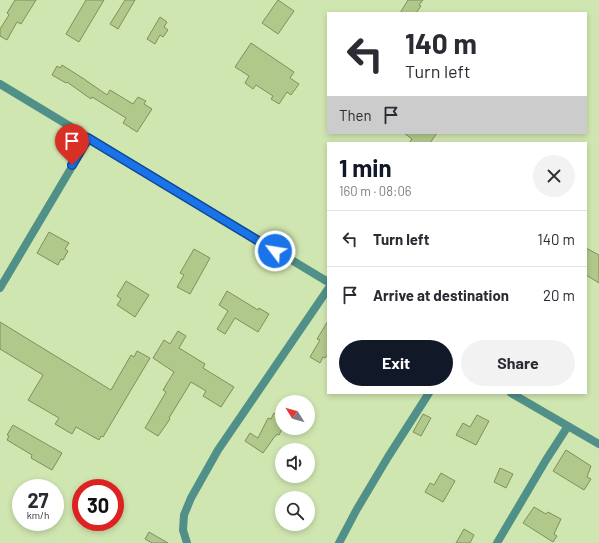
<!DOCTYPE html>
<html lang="en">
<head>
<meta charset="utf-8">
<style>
	body { margin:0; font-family:Barlow,sans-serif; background:#f2f2f3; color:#2b2b33; height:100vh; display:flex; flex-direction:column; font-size:15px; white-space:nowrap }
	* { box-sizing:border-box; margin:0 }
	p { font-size:13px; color:#7c7c81 }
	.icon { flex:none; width:22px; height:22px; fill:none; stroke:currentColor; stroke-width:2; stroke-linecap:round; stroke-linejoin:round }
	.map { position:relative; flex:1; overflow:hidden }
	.side { position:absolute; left:327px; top:142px; width:260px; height:252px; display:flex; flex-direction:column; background:#fff; border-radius:0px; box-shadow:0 2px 6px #0003 }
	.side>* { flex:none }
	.hud { position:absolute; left:327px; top:12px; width:260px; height:122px; border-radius:0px; box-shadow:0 2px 6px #0003; background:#fff; color:#2b2b33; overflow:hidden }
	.needle { width:26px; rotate:307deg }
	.fabs { position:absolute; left:275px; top:395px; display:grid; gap:8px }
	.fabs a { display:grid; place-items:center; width:40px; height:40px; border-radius:50%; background:#fff; box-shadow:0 2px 6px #0003; font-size:20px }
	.speed { position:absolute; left:12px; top:479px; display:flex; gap:8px; font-size:20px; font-weight:700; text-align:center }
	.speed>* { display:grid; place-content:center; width:52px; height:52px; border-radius:50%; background:#fff; box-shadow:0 2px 6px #0003; line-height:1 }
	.speed small { font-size:10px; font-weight:400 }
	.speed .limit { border:6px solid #d22; background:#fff; color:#111 }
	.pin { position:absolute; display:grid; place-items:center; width:34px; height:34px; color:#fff; margin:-41px -17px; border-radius:50% 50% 50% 0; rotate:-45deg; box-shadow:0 0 4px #0007 }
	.pin .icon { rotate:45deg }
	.me { position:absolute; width:44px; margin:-22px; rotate:301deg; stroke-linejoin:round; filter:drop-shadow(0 0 3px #0008) }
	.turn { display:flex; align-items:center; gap:14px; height:84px; padding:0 12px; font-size:18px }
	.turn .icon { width:52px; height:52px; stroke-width:2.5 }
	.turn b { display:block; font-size:28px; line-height:34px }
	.then { display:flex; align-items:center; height:38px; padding:0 12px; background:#0003; gap:8px; font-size:15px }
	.round { display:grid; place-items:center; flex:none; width:42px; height:42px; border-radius:21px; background:#f2f2f3 }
	.headline { display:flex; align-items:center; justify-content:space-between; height:68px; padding:0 12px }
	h1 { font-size:24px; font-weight:700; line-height:30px; color:#111827 }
	.primary-button { display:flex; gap:8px; margin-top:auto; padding:8px 12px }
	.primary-button a { flex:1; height:46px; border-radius:24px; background:#111827; color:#fff; font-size:16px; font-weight:700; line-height:46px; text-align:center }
	.primary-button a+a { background:#f2f2f3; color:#2b2b33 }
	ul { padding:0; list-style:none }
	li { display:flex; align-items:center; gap:12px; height:56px; padding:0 12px; border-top:1px solid #e1e1e2 }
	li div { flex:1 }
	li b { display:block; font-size:15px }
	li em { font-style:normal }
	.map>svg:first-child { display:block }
	.building { fill:#b0c889; stroke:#7d905e }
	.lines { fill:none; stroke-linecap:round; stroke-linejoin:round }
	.minor { stroke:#509088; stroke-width:8 }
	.route-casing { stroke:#114b97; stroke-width:10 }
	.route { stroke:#1a73e8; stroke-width:7 }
</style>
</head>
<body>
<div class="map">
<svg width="599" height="543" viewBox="0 0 599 543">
	<rect width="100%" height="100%" fill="#d0e6b0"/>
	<path class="building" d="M15 0H36L21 24 17 22 7 40 0 36V29L9 15 7 13Z
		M86 0H104L79 42 66 34Z
		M125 0H135L118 29 110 24Z
		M278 0 294 11 278 34 262 23Z
		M408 0H423L419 5 421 6 416 13H400Z
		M160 17 167 22 164 27 168 30 163 37 160 35 155 44 147 39Z
		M251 43 294 72 290 78 299 84 291 95 287 92 279 104 271 99 273 96 256 85 253 89 245 83 249 76 235 67Z
		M62 65 84 79 107 95 110 90 133 104 138 97 146 101 144 104 152 109 137 132 123 123 126 118 92 97 91 99 67 82 66 83 52 75 57 66 60 68Z
		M404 133H437L430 143H409L412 139Z
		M49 232 69 243 65 249 68 251 63 260 61 259 58 265 37 253Z
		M586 248 599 255V283L586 275Z
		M194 249 210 258 190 294 177 287 184 275 180 273Z
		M126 281 149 295 135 317 117 305 121 299 117 296Z
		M227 291 258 310 259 308 269 314 258 332 235 318 225 334 217 329 228 311 219 305Z
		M328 321V354L325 358 323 357 320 363 310 357 320 340 317 339Z
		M0 322 111 390 131 355 134 357 137 351 150 358 103 437 101 436 99 440 76 427 72 434 55 424 59 418 28 400 43 375 0 349Z
		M178 331 186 336 179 348 205 364 203 368 234 387 221 407 203 396 206 391 191 382 169 418 170 419 158 436 145 428 166 392 163 390 174 372 153 358 164 340 170 344Z
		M274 413 282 417V429L279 435 277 434 276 436H275L263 453 245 441 250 433 258 438 268 418 271 419Z
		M423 414 431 418 421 436 413 432Z
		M477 415 489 421 476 445 456 435 463 423 470 427Z
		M13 425 62 453 52 470 31 458 32 455 7 440 9 436 7 435Z
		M566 450 591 466 587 477 591 479 584 490 553 471Z
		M500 468 513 474 506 488 494 482Z
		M441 473 455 481 443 502 425 492 430 483 434 485Z
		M534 507 546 514 548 512 561 519 554 534 557 536 553 542 523 523Z
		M464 529 474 535 470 543H456Z
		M149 532 168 543H152L145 539Z"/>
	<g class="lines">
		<path class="minor" d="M0 84 328 282
			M0 288 89 138
			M511 393 599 444
			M187 543 183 530 184 515 191 498 218 450 328 289
			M339 543 357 509 388 457 429 393
			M497 543 546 460 568 426"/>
	</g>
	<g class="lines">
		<g class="route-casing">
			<path id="route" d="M72 165 88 138 275 251"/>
		</g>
		<use href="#route" class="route"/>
	</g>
</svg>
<div class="fabs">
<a><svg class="needle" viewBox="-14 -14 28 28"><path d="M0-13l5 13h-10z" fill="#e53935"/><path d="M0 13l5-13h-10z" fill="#7c7c81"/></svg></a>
<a><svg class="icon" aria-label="sound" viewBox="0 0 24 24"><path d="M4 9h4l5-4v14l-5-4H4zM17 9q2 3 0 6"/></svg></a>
<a><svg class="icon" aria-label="search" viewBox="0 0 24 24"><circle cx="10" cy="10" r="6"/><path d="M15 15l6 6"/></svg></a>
</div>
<div class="speed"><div>27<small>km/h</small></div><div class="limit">30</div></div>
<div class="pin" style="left:72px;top:165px;background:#d93025"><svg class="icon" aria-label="arrive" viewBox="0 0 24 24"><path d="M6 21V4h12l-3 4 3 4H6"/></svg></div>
<svg class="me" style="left:275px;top:251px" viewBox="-20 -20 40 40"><circle r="17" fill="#1a73e8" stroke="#fff" stroke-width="3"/><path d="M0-11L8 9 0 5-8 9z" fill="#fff"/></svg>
<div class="hud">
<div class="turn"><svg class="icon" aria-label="left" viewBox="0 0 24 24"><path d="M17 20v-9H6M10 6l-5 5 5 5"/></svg><div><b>140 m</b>Turn left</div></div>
<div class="then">Then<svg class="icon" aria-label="arrive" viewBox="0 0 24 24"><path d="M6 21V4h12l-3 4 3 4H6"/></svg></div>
</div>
<section class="side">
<div class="headline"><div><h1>1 min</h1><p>160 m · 08:06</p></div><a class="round"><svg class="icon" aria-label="close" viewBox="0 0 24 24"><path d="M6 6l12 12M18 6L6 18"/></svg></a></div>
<ul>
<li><svg class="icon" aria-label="left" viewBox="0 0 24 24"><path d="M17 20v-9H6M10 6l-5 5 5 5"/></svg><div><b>Turn left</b></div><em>140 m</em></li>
<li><svg class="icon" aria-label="arrive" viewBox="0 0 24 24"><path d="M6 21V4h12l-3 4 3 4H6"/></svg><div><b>Arrive at destination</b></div><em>20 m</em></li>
</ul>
<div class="primary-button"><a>Exit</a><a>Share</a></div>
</section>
</div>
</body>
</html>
